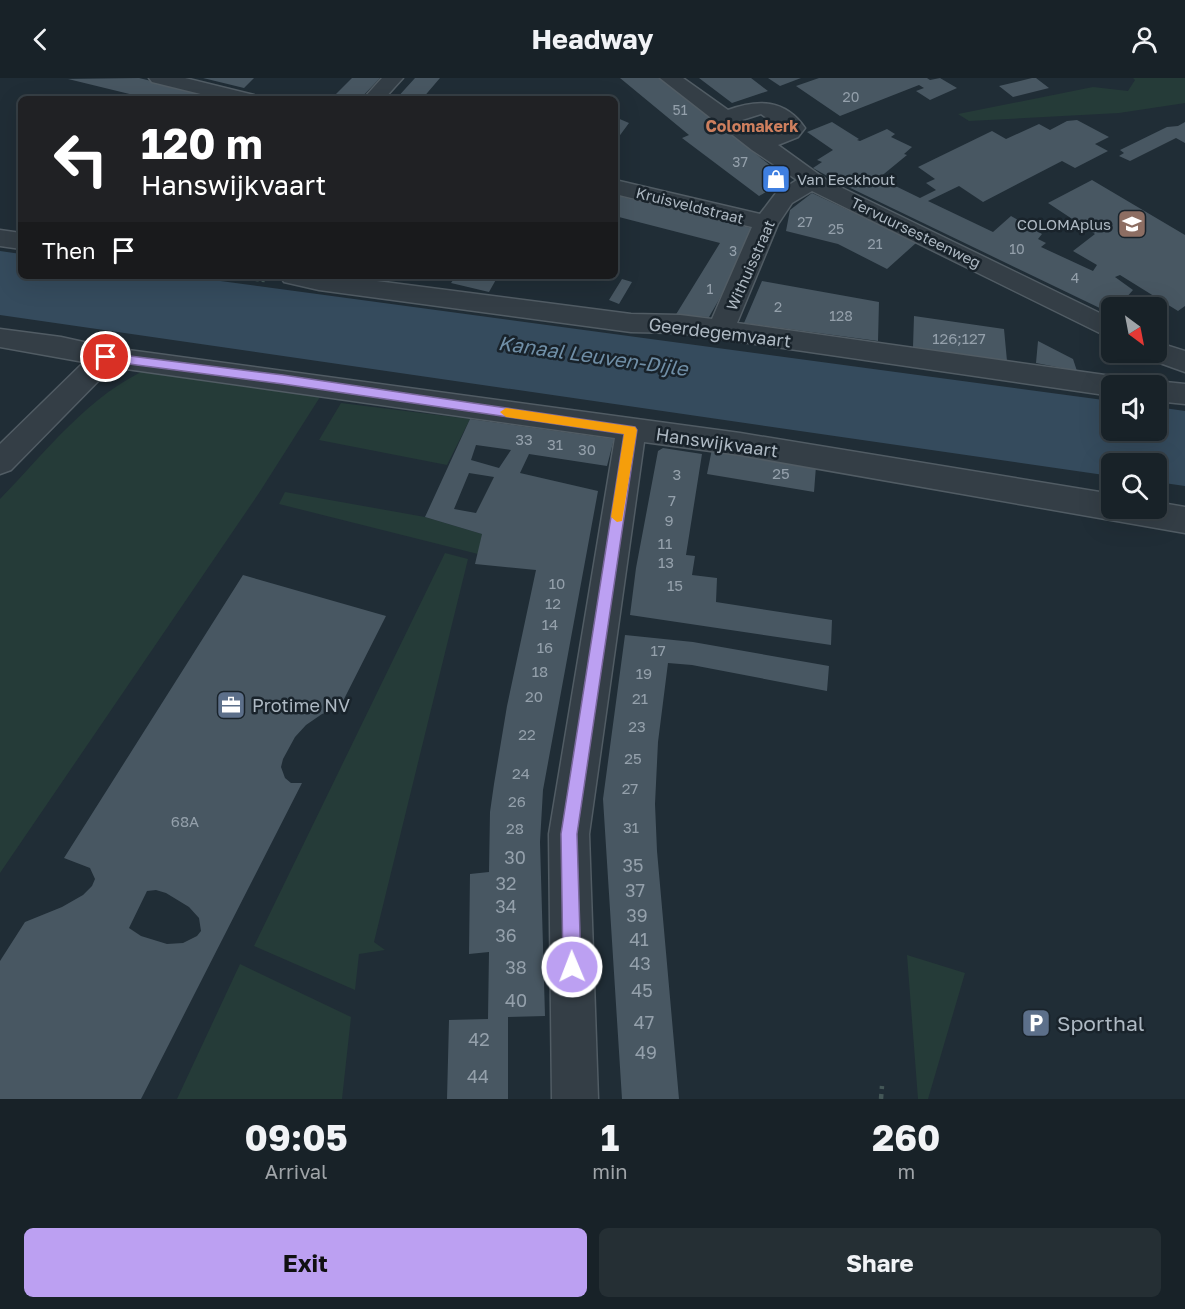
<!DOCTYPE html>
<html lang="en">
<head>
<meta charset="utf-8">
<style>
	body { margin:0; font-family:"Golos Text",sans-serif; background:#252f34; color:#f1f3f6; height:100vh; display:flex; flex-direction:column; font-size:22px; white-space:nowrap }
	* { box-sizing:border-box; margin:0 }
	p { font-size:20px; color:#9fa4a8 }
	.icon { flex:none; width:33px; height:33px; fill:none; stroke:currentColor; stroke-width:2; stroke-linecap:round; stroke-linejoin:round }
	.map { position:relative; height:1021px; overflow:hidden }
	.side { display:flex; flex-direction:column; background:#182228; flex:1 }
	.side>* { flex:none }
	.hud { position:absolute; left:18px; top:18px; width:600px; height:183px; border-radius:9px; box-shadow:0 6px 24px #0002,0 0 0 2px #363f45; background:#202124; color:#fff; overflow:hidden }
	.needle { width:39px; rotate:148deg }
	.buttons { position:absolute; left:1101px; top:219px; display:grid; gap:12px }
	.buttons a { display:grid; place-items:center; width:66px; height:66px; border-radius:9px; background:#182228; box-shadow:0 6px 24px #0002,0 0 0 2px #363f45; font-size:30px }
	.pin { position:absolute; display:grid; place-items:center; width:51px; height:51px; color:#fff; margin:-26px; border:3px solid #fff; border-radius:50%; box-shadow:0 2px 6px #0007 }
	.me { position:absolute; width:66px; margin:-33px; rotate:359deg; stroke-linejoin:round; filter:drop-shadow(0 0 4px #0008) }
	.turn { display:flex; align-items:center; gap:21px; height:126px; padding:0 24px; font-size:27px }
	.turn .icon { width:78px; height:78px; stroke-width:2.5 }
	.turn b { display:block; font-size:42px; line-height:51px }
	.then { display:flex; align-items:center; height:57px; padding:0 24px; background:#0003; gap:12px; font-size:22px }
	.eta { display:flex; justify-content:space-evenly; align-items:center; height:102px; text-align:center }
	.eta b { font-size:36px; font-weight:700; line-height:42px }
	.cta { display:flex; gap:12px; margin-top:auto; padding:12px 24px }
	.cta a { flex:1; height:69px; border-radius:9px; background:#bca0f2; color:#111; font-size:24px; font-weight:700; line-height:69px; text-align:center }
	.cta a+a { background:#252f34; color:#f1f3f6 }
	header { display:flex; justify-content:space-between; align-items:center; height:78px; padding:0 24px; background:#182228; font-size:27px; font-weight:700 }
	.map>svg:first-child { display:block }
	.green { fill:#253b38 }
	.water { fill:#354b5d }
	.building { fill:#485762; fill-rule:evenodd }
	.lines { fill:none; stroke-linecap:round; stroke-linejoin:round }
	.minor-casing { stroke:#515c64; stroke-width:3 }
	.path-far1 { stroke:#445757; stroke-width:3; stroke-dasharray:3 3; stroke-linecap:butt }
	.path { stroke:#445757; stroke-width:4.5; stroke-dasharray:5 5; stroke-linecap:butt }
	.minor { fill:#343e46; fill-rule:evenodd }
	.route { fill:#bca0f2; stroke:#7a689d; stroke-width:1.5 }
	.slow { fill:#f59e0b }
	.labels { text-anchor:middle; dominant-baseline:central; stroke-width:5; stroke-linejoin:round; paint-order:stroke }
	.far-number-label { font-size:14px; fill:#94a0ab }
	.far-poi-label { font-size:15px; fill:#aeb9c3; stroke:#19232b; text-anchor:start }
	.far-street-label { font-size:15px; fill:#aeb9c3; stroke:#19232b }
	.number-label { font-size:15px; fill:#94a0ab }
	.far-neighbourhood-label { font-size:16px; font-weight:bold; fill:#ce7f5e; stroke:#19232b }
	.street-label { font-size:18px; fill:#aeb9c3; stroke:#19232b }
	.poi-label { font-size:18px; fill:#aeb9c3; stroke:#19232b; text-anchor:start }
	.near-number-label { font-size:18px; fill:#94a0ab }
	.water-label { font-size:20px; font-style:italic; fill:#708fa7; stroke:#19232b }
	.near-poi-label { font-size:21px; fill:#aeb9c3; stroke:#19232b; text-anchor:start }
</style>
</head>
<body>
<header><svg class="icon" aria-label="back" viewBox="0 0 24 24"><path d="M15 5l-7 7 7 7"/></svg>Headway<svg class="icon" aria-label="person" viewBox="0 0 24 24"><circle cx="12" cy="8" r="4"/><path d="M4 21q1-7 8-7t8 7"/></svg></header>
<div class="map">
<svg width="1185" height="1021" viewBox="0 0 1185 1021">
	<rect width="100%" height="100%" fill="#202d36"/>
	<path class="green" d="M1133 0H1185V25L1119 35 969 43 958 36 1093 9 1128 13 1135 2Z
		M150 290 327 308 259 415 0 795V421C46 374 89 316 150 290Z
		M341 325 470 341 447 387 319 362Z
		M285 414 425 439 482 456 478 476 279 426Z
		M445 475 468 481 374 864 385 872 359 876 355 912 254 868Z
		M907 877 965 895 928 1021H918Z
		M240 886 351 939 342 1021H177Z"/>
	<path class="water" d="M0 173 21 176V198H183L1111 323 1112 352H1156L1157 329 1185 333V408L1157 404 1156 386H1112L1111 398 0 237Z"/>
	<path class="building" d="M139 0 217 19 214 21H150L68 1Z
		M203 0H254L244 10Z
		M352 0H380L360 21H331Z
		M415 0H440L422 21H396Z
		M620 0H663L788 102 759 118 682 60 689 57Z
		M699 0H751L768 13 732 25Z
		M768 0H801L780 8Z
		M819 0H927L930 2 940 0 957 10 930 22 916 13 924 10 919 7 840 38 796 8Z
		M1032 0H1036L1049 10 1013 19 999 8Z
		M615 39 629 45 615 64Z
		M1077 42 1109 59 1095 66 1108 73 1075 90 1062 83 983 124 959 108 928 123 993 154 1011 138 1042 156 1038 161 1046 165 1041 169 1093 193 1097 187 1073 173 1095 156 1048 125 1092 102 1185 157V228L1178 233 1120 197 1115 199 1133 212 1117 230H1112L1108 234 838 104 813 90 822 84 817 82 833 72 807 54 832 44 859 61 857 62 860 63 887 51 895 56 891 59 912 69 904 76 907 77 879 100 920 120 936 112 926 105 935 101 918 89 992 53 1006 61 1039 46 1050 52 1067 43Z
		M1185 44V65L1176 60 1130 83 1119 78 1124 75 1120 72 1167 49 1178 48Z
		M812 115 897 155 916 165 887 191 838 166 786 153 790 132Z
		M615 117 759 152 709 239 675 238 720 165 615 138Z
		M456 198H498L489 214 451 205Z
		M622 201 632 204 619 226 609 222Z
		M762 203 879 224 878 263 744 245Z
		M914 238 1004 251 1007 283 913 269Z
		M1038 263 1073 281 1077 293 1036 285Z
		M470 341 614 361 607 388 529 376 520 395 598 413 543 712 540 764 545 938 508 939V1021H447L449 942 488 941 489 874 469 876 470 796 489 794 490 734 494 706 507 628 536 492 475 486 482 456 425 439ZM476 367 511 372 499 390 471 382ZM469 395 494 399 476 435 454 431Z
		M663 370 702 376 686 477 695 478 692 497 717 500 716 524 832 542 831 567 630 537 636 490 658 373Z
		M712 371 816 388 814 414 707 396Z
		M243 497 386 538 340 629 322 636 306 647 295 659 283 681 281 689 285 700 291 705H302L141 1021H0V883L25 844 62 829 83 817 92 808 95 801 90 790 64 780ZM156 812 166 815 189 829 199 840 201 853 197 858 183 865 167 866 141 858 129 850 147 813Z
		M625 557 693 564 829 588 827 613 692 587 668 585 658 664 655 726 657 773 679 1021H622L603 721Z"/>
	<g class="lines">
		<g class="minor-casing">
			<path id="minor" d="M149 0H185L254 17 257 21H221L152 4Z
				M382 0H403L384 21H363Z
				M660 0H683L728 32C758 21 785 21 805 50L798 59 778 67 828 103 1112 241V261L812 113 792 125 778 146 737 245 1112 298 1122 301 1126 308H1112V318L680 255 631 254 319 212 284 204 280 198H338L631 236 680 237 712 241 752 149 615 116V102L760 136 776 115 797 102 752 72ZM761 36 781 50 764 57 742 42Z
				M0 152 21 155V171L0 168Z
				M0 251 61 259 106 269 740 355 1112 416V430H1156V424L1185 429V455L740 377 644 364 589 756 598 1021H552L549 756 615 360 112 289 11 392 0 396V366L84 284 0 269Z
				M1156 264 1185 273V294L1146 280 1143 274H1156Z
				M1156 303 1185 306V326L1156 323V308H1145Z"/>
		</g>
		<path class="path-far1" d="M226 198 266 203"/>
		<path class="path" d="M881 1021 882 1008"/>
		<use href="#minor" class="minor"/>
	</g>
	<path class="route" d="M106 275 283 297 635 349 637 352 577 756 581 889 578 895 572 897 566 895 563 889 561 756 624 356 283 306 106 283 100 279Z"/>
	<path class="slow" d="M506 330 635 349 637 352 622 443 617 444 611 439 624 356 506 339 500 334Z"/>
	<defs>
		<g id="shop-square" transform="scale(1.5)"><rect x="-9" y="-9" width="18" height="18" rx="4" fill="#3f7fe0" stroke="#19232b"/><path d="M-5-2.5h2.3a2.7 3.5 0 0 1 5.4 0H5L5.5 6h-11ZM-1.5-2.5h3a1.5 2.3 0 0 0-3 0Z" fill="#fff"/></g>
		<g id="school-square" transform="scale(1.5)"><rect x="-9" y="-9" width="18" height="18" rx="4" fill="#8d6e63" stroke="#19232b"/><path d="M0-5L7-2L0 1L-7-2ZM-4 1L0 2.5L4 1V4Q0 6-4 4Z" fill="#fff"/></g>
		<g id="office-square" transform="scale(1.5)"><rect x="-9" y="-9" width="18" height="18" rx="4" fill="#5c6f8a" stroke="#19232b"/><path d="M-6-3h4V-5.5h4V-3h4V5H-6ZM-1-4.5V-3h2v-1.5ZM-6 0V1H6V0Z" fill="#fff"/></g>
		<g id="parking-square" transform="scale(1.5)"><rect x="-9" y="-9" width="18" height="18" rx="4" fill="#5c6f8a" stroke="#19232b"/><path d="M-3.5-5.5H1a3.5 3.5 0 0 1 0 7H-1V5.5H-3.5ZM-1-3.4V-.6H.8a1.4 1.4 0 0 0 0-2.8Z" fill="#fff"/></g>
	</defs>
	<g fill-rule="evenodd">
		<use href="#shop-square" x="776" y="101"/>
		<use href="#school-square" x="1132" y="146"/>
		<use href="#office-square" x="231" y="627"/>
		<use href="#parking-square" x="1036" y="945"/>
	</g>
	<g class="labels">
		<g class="far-number-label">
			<text x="851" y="18">20</text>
			<text x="680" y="31">51</text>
			<text x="740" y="83">37</text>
			<text x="805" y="143">27</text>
			<text x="836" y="150">25</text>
			<text x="875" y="165">21</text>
			<text x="1017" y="170">10</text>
			<text x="733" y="172">3</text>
			<text x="1075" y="199">4</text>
			<text x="710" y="210">1</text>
			<text x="778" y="228">2</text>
			<text x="841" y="237">128</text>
		</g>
		<g class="far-poi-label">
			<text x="797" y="101">Van Eeckhout</text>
			<text x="1111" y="146" text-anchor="end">COLOMAplus</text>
		</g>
		<g class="far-street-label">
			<text transform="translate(690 127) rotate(14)">Kruisveldstraat</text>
			<text transform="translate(916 154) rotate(26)">Tervuursesteenweg</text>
			<text transform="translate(750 187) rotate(-66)">Withuisstraat</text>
		</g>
		<g class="number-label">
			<text x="959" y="260">126;127</text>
			<text x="524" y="361">33</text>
			<text x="555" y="366">31</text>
			<text x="587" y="371">30</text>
			<text x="781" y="395">25</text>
			<text x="677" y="396">3</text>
			<text x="672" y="422">7</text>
			<text x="669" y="442">9</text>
			<text x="665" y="465">11</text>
			<text x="666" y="484">13</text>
			<text x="557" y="505">10</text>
			<text x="675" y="507">15</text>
			<text x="553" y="525">12</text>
			<text x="550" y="546">14</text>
			<text x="545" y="569">16</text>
			<text x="658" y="572">17</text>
			<text x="540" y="593">18</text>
			<text x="644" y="595">19</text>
			<text x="534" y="618">20</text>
			<text x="640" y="620">21</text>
			<text x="637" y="648">23</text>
			<text x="527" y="656">22</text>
			<text x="633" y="680">25</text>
			<text x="521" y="695">24</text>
			<text x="630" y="710">27</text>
			<text x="517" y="723">26</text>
			<text x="185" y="743">68A</text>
			<text x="631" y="749">31</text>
			<text x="515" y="750">28</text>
		</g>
		<g class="far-neighbourhood-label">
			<text x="752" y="48">Colomakerk</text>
		</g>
		<g class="street-label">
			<text transform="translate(720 254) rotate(7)">Geerdegemvaart</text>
			<text transform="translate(717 364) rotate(8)">Hanswijkvaart</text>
		</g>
		<g class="poi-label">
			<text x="252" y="627">Protime NV</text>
		</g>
		<g class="near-number-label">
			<text x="515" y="779">30</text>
			<text x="633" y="787">35</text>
			<text x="506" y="805">32</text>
			<text x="635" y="812">37</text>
			<text x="506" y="828">34</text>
			<text x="637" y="837">39</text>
			<text x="506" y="857">36</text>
			<text x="639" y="861">41</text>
			<text x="640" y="885">43</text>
			<text x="516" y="889">38</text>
			<text x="642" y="912">45</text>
			<text x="516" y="922">40</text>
			<text x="644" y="944">47</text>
			<text x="479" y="961">42</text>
			<text x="646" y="974">49</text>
			<text x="478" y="998">44</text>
		</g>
		<g class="water-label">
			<text transform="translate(593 277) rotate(8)">Kanaal Leuven-Dijle</text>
		</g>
		<g class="near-poi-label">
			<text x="1057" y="945">Sporthal</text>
		</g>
	</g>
</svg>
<div class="buttons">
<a><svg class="needle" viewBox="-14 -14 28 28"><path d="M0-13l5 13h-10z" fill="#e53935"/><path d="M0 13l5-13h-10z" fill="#9fa4a8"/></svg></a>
<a><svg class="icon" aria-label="sound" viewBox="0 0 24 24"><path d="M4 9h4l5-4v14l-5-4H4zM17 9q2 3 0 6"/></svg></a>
<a><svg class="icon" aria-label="search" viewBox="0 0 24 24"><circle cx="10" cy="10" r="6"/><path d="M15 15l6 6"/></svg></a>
</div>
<div class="pin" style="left:106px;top:279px;background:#d93025"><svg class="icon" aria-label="arrive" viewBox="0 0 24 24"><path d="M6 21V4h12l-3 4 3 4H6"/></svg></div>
<svg class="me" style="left:572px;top:889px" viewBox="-20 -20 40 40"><circle r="17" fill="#bca0f2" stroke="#fff" stroke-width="3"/><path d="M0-11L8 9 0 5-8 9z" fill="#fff"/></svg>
<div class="hud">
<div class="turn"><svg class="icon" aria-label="left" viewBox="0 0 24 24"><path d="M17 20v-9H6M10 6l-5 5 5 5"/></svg><div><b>120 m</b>Hanswijkvaart</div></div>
<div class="then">Then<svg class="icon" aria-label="arrive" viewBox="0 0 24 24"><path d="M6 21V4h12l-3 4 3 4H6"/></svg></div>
</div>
</div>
<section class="side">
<div class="eta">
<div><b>09:05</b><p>Arrival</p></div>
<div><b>1</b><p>min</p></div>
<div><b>260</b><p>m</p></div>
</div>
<div class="cta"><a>Exit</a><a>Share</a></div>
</section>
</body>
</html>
